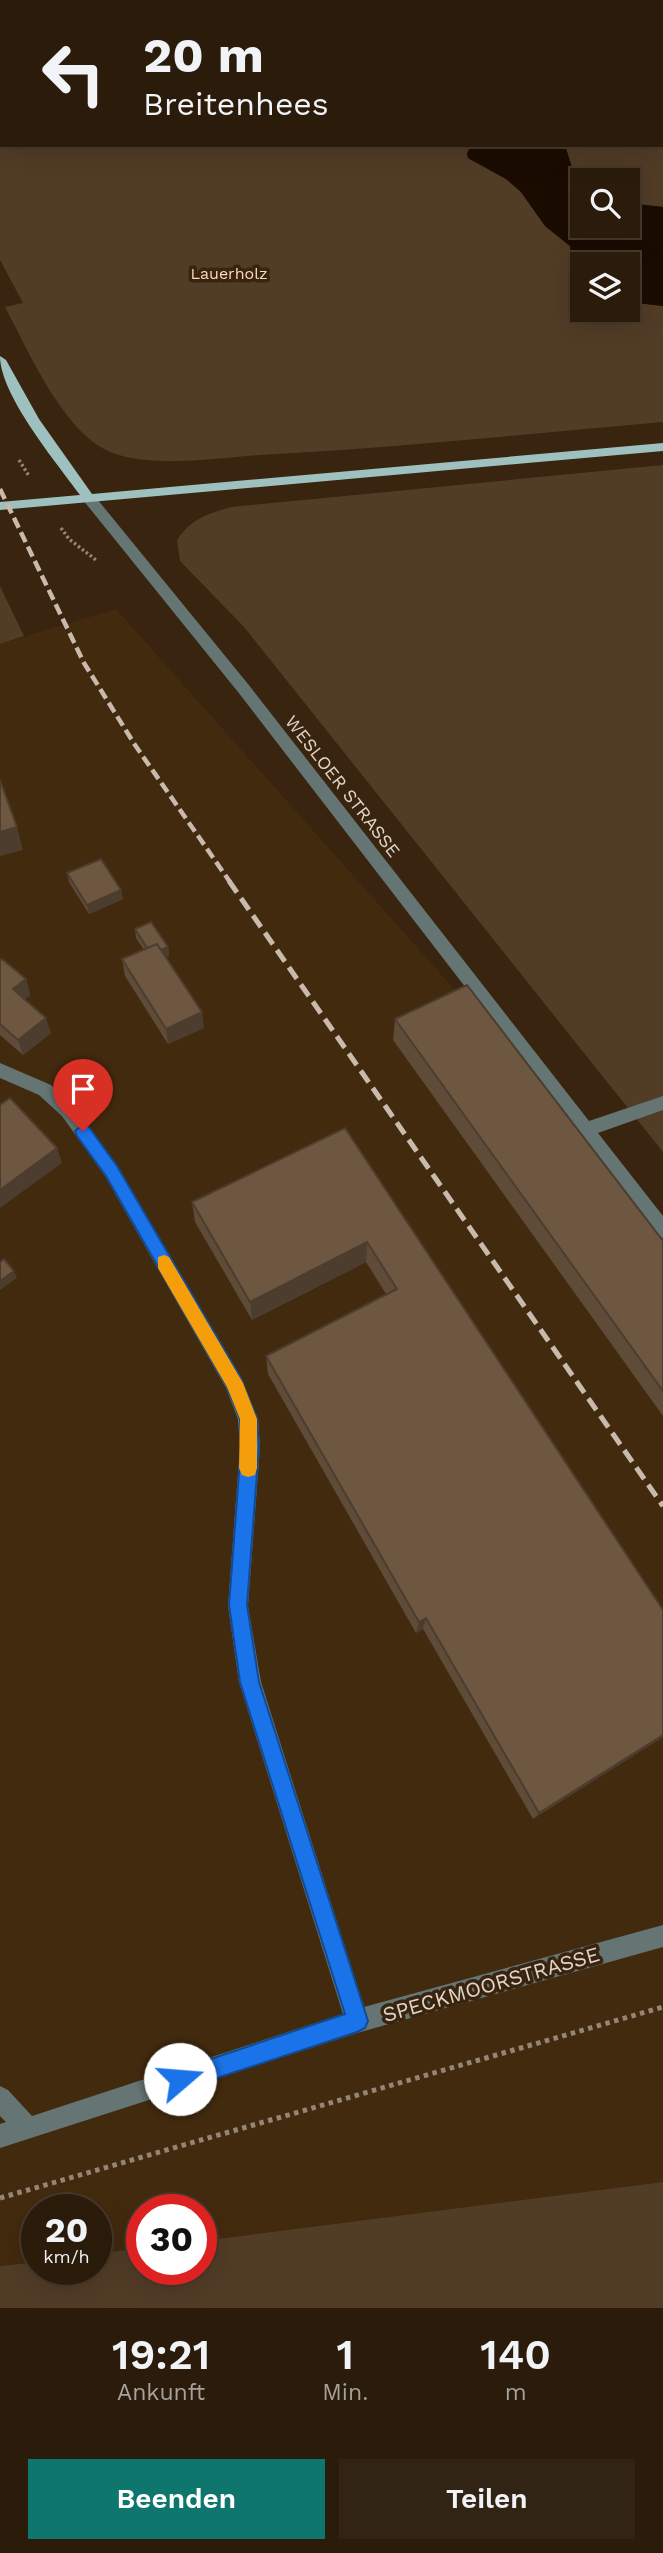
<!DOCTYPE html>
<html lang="de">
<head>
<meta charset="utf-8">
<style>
	body { margin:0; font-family:"Work Sans",sans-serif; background:#322414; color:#f1f3f6; height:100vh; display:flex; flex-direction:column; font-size:26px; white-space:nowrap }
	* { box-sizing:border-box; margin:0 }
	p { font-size:23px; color:#a5a19d }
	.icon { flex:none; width:38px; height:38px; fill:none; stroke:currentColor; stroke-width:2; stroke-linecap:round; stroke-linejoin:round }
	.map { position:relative; height:2308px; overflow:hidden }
	.details { display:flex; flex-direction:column; background:#2a1b0b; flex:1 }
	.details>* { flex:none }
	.guide { position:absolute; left:0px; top:0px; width:663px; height:147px; box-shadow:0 7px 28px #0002,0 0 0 2px #46392c; background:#2a1b0b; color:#f1f3f6; overflow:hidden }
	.fabs { position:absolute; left:570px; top:168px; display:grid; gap:14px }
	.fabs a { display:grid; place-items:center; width:70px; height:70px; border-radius:0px; background:#2a1b0b; box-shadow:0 7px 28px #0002,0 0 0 2px #46392c; font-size:35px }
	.speed { position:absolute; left:21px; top:2194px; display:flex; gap:14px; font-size:35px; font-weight:700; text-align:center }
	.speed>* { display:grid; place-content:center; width:91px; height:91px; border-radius:50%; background:#2a1b0b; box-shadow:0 7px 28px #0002,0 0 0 2px #46392c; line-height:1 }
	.speed small { font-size:18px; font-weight:400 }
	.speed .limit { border:10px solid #d22; background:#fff; color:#111 }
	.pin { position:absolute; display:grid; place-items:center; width:60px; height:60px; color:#fff; margin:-72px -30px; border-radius:50% 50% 50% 0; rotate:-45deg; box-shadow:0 0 7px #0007 }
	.pin .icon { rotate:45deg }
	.me { position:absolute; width:77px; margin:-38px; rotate:72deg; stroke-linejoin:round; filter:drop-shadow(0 0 5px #0008) }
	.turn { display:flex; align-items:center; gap:24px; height:147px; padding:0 28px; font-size:32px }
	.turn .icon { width:91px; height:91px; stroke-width:2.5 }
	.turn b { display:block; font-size:49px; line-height:60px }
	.eta { display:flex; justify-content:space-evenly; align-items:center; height:119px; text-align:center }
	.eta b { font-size:42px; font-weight:600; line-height:49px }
	.action { display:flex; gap:14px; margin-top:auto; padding:14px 28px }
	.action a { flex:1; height:80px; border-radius:0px; background:#0f766e; color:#fff; font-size:28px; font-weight:600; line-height:80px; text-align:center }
	.action a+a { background:#322414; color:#f1f3f6 }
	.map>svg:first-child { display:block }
	.built { fill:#422a0e }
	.green { fill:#513c26 }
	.water { fill:#1b0c00 }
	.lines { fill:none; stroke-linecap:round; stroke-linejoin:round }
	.path-far1 { stroke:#958574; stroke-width:3.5; stroke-dasharray:2.5 2.5; stroke-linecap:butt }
	.path { stroke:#958574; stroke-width:5; stroke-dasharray:4.5 4.5; stroke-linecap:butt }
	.minor { fill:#647574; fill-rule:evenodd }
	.major { fill:#9ec1bf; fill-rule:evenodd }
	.rail-far1 { stroke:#c8baac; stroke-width:4.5; stroke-dasharray:11 5; stroke-linecap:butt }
	.rail { stroke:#c8baac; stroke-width:5; stroke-dasharray:14 7; stroke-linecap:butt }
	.wall { fill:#5e4b38 }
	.shaded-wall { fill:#4c3d2e }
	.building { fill:#6d5741; stroke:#4c3d2e; stroke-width:2 }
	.route { fill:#1a73e8; stroke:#114b97; stroke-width:2 }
	.slow { fill:#f59e0b }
	.labels { text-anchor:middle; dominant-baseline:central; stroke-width:7; stroke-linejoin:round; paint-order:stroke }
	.far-park-label { font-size:16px; fill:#fcdbba; stroke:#38240f }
	.street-label { font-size:18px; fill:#e1d5c8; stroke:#38240f }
	.near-street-label { font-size:21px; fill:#e1d5c8; stroke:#38240f }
</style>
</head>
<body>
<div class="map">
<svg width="663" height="2308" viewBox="0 0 663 2308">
	<rect width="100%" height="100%" fill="#38240f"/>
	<path class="built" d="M116 609 463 999 663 1266V2182L201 2241V2210H142V2248L96 2254V2210H37V2262L0 2266V644Z"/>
	<path class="green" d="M0 0H558L2 2V145H472L467 153 468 158 506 179 521 192 545 226 570 246 571 271 583 284V310H628V302L663 306V422C529 434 395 448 261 455 217 458 143 470 104 449 60 425 28 350 5 307L23 303 0 260Z
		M662 35H663V207L628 203V180L583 182 573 171 565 145H662Z
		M663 465V1152L244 627 180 561 177 540C191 519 207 514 231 507Z
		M0 586 24 636 0 644Z
		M663 2182V2308H0V2266L37 2262V2270H96V2254L142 2248V2270H201V2241Z"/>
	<path class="water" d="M472 145H565L573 171 583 182V226H628V203L663 207V306L628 302V264H583V284C568 274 572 262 570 246L545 226 521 192 506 179 468 158 467 153Z"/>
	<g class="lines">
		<path class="path-far1" d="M19 460 29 476
			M61 528 69 539 96 560"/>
		<path class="path" d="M0 2198 663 2007"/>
		<path class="minor" d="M88 493 93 494 248 684 589 1121 663 1096V1110L598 1133 663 1216V1238L657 1236 238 692 83 500 81 497Z
			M0 1063 51 1085 74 1106 117 1166 241 1377 258 1419 260 1447 248 1606 261 1682 364 2007 663 1925V1947L357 2033 0 2148V2124L6 2122 0 2116V2086L8 2090 32 2116 343 2014 239 1682 228 1606 240 1447 238 1419 226 1388 105 1176 62 1116 39 1095 0 1078Z"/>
		<path class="major" d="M0 356 6 360 39 419 92 494 663 443V451L0 510V502L80 495C56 462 0 395 0 356Z"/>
		<path class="rail-far1" d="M0 489 84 663 135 745 230 882"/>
		<path class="rail" d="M229 881 663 1506"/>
	</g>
	<path class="wall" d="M67 873 123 899 89 914 69 882Z
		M135 929 168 947 169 956 166 957 204 1028 168 1044 125 976 122 959 144 950 136 938Z
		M0 960 26 979 30 995 25 999 51 1033 23 1055 0 1035Z
		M395 1019 663 1241V1416L393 1040Z
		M345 1128 663 1737 533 1819 423 1629 416 1633 268 1374 266 1356 386 1294 366 1262 252 1320 195 1222 192 1202Z"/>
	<path class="shaded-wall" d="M17 827 23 850 0 856V832Z
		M121 890 123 899 89 914 87 905Z
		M168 947 169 956 153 964 151 955Z
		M26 979 30 995 18 1005 13 989Z
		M202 1012 204 1028 168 1044 166 1029Z
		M46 1018 51 1033 23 1055 18 1040Z
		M57 1148 62 1163 0 1208V1190Z
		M367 1242 366 1262 252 1320 250 1302Z
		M14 1271 17 1278 0 1290V1281Z
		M426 1618 423 1629 416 1633 419 1622Z
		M663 1735V1737L533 1819 539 1813Z"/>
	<path class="building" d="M0 780 17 827 0 832Z
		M101 859 121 890 87 905 67 873Z
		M151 922 168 947 161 950 157 944 147 948 135 929Z
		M157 944 202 1012 166 1029 122 959Z
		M2 959 26 979 13 989 46 1018 18 1040 0 1024V960Z
		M467 985 663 1241V1391L395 1019Z
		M10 1098 57 1148 0 1190V1105Z
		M345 1128 663 1610V1735L539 1813 426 1618 419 1622 266 1356 397 1289 367 1242 250 1302 192 1202Z
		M4 1259 14 1271 0 1281V1262Z"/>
	<path class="route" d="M83 1124 88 1126 117 1166 240 1377 257 1419 259 1447 247 1605 259 1682 368 2021 365 2028 357 2032 180 2090 172 2087 169 2079 172 2072 345 2014 240 1682 229 1605 241 1447 240 1419 227 1387 106 1176 77 1136 75 1131Z"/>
	<path class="slow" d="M164 1255 169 1257 243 1383 257 1419V1468L255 1475 248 1477 242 1475 239 1468 240 1419 227 1387 158 1268V1257Z"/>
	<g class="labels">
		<g class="far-park-label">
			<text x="229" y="273">Lauerholz</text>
		</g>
		<g class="street-label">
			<text transform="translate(343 786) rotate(52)">WESLOER STRASSE</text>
		</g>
		<g class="near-street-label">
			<text transform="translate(491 1984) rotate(-16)">SPECKMOORSTRASSE</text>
		</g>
	</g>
</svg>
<div class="fabs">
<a><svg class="icon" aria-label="search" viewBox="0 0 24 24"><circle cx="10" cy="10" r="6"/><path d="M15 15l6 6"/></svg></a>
<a><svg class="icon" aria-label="layers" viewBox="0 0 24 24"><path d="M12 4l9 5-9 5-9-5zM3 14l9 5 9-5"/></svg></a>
</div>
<div class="speed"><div>20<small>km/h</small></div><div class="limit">30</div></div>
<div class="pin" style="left:83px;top:1131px;background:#d93025"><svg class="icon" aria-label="arrive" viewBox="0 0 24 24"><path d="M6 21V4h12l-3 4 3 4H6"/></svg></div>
<svg class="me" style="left:180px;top:2079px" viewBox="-20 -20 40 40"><circle r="19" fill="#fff"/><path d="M0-13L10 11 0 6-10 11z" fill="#1a73e8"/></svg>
<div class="guide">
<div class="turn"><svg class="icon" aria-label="left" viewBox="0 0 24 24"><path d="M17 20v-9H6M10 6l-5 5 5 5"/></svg><div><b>20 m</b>Breitenhees</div></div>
</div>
</div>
<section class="details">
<div class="eta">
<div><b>19:21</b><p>Ankunft</p></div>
<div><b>1</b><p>Min.</p></div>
<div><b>140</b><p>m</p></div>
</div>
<div class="action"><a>Beenden</a><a>Teilen</a></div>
</section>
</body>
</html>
